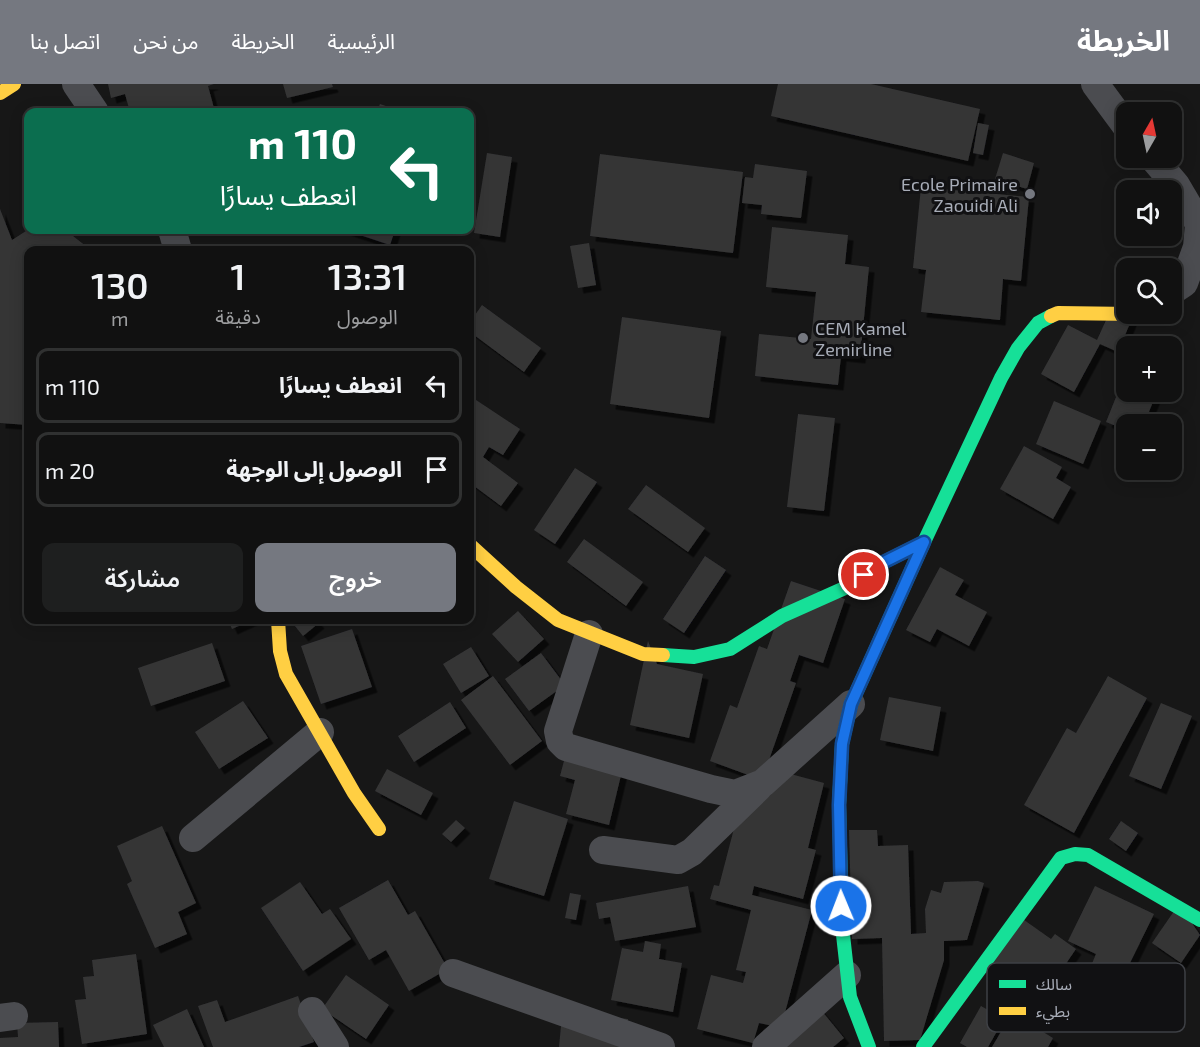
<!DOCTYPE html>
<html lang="ar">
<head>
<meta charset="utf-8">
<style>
	body { margin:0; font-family:"Exo 2","Noto Sans Arabic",sans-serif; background:#1e1f1f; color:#f1f3f6; direction:rtl; height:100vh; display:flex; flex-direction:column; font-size:22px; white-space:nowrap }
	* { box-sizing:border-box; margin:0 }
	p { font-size:20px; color:#9c9d9f }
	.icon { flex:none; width:33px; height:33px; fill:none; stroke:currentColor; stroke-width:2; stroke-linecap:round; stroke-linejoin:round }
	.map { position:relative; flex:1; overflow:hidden; direction:ltr }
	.panel { position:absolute; left:24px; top:162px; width:450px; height:378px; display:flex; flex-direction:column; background:#111; border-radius:12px; box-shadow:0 3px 15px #0003,0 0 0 2px #303131; direction:rtl }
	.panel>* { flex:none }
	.guide { position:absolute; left:24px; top:24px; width:450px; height:126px; border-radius:12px; box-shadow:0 3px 15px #0003,0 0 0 2px #303131; direction:rtl; background:#0b6e4f; color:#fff; overflow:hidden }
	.needle { width:39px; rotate:9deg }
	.tools { position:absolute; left:1116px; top:18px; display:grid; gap:12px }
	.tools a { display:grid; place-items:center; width:66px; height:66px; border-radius:12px; background:#111; box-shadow:0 3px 15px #0003,0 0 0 2px #303131; font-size:30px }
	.pin { position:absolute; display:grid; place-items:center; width:51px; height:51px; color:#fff; margin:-26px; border:3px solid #fff; border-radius:50%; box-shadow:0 2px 6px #0007 }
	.me { position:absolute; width:66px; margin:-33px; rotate:359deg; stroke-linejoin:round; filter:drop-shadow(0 0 4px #0008) }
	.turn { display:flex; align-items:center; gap:21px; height:126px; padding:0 18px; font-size:27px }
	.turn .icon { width:78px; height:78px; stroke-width:2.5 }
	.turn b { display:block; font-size:42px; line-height:51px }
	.eta { display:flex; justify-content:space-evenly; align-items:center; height:102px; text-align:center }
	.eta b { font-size:36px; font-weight:600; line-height:42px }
	.button { display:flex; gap:12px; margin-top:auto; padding:12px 18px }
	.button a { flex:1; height:69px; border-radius:12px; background:#757880; color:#fff; font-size:24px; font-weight:600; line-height:69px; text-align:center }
	.button a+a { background:#1e1f1f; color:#f1f3f6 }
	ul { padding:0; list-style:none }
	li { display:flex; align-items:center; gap:18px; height:75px; margin:0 12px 9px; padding:0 6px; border:3px solid #303131; border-radius:12px }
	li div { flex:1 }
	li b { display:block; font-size:22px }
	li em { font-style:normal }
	header { display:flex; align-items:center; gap:36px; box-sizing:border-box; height:84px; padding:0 30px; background:#757880; color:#fff }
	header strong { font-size:28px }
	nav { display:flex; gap:33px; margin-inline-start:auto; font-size:21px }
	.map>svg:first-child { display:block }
	.building { fill:#353536; filter:url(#shadow) }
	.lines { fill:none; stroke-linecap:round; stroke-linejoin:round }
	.street { stroke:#4b4c50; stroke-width:28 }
	.fast { stroke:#16e098; stroke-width:14 }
	.slow { stroke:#ffcf43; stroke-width:14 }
	.route-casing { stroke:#114b97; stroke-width:15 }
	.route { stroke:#1a73e8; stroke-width:10 }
	.poi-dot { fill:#757880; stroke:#111113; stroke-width:2 }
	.labels { text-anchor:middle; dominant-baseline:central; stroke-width:6; stroke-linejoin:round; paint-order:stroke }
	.poi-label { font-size:18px; fill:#a8adb8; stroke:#111113; text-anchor:end }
	.key { fill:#111113; stroke:#3e4045; stroke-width:1.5 }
	.key-label { font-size:16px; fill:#a8adb8 }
</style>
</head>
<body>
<header>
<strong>الخريطة</strong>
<nav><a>الرئيسية</a><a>الخريطة</a><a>من نحن</a><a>اتصل بنا</a></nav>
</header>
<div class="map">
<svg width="1200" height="963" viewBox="0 0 1200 963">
	<defs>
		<filter id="shadow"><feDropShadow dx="5.5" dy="5.5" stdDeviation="0" flood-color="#0009"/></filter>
	</defs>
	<rect width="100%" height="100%" fill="#171717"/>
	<path class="building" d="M108 0H214L208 2 215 28H130L125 10 111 14Z
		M283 0H332L333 3 287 14Z
		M778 0H871L980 25 968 77 771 32Z
		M380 20 403 28H377Z
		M978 39 989 41 983 71 973 69Z
		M487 69 512 73 500 153 474 149Z
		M1003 69 1034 79 1027 105 995 95Z
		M600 70 743 88 733 169 590 152Z
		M755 80 807 87 801 134 761 130 762 121 742 119 745 93 753 94Z
		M921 103 1029 113 1021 197 1003 195 1000 236 921 228 926 186 913 184Z
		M0 125 12 156 26 147H45L73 152 91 166H28V341L0 339Z
		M772 143 848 151 845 180 869 183 860 274 841 272 838 301 755 292 759 250 811 255 816 208 766 203Z
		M345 146H395L390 161Z
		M589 159 596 201 578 204 570 162Z
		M482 221 541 264 524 288 470 248V238Z
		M1112 223 1133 232 1118 268 1100 260 1074 308 1041 290 1068 241 1097 256Z
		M622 233 721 247 709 334 610 320Z
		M1126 288V308H1157L1144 340H1126V346L1106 338Z
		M470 312 520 345 503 371 489 363 483 373 518 399 501 422 470 399Z
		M1054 317 1101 337 1083 380 1036 360Z
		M798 330 835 334 824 427 787 423Z
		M1024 362 1062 383 1056 394 1071 403 1053 435 1000 405Z
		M575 384 597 398 555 460 534 446Z
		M646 401 705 444 688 468 628 425Z
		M584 455 643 498 626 522 567 478Z
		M705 472 726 486 684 549 663 535Z
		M940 483 964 496 955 511 987 528 969 562 937 545 930 558 906 546Z
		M791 497 845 515 823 579 799 571 790 597 796 599 762 696 710 677 730 621 737 624 759 562 767 565Z
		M518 527 544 555 518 578 492 550Z
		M228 536H252L232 545Z
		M290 536H316L319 539 303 552Z
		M352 545 372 603 321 620 301 562Z
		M648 557 657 580 703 590 689 654 630 641Z
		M212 559 225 597 151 622 138 584Z
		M471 563 489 592 461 609 443 580Z
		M541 569 565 601 529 627 505 595Z
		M493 592 542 657 510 681 461 616Z
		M1108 592 1147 614 1074 749 1024 721 1067 644 1076 649Z
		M889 613 941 623 933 667 880 656Z
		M243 617 268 654 219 685 195 648Z
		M450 618 466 644 414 678 398 652Z
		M1161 619 1192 632 1161 705 1129 692Z
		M565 673 622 687 609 741 566 730 575 696 560 692Z
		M387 685 433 709 421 731 375 707Z
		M772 685 824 699 808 764 816 766 803 815 754 802 752 811 812 826 782 940 812 915 844 954 833 963H754L778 943 759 939 753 959 697 945 711 891 743 899 746 888 736 886 751 826 710 815 714 801 719 802 743 710Z
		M514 717 568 735 544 812 489 795Z
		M456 736 465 744 451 758 442 750Z
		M1121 737 1138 749 1126 767 1109 755Z
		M162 742 196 819 178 828 187 850 155 864 127 800 132 797 117 762Z
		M849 746H877L878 762 908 761 911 850 926 849 925 825 931 806 941 809 944 798 978 797 984 799 967 856 944 857V876L920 956 884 957 882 854 852 855Z
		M388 796 408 831 415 827 448 885 409 907 386 866 369 876 339 824Z
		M300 798 322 830 330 825 351 855 303 887 261 824Z
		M688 802 696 843 615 857 610 833 599 835 596 819Z
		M1095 802 1154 830 1128 883 1149 893 1148 895 1132 888 1127 899 1091 882 1096 870 1068 857Z
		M570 809 581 811 576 836 565 834Z
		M1179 820 1200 851 1181 879 1152 859Z
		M1017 831 1051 855 1055 850 1076 865 1037 922 981 885Z
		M645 857 661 860 659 875 682 879 673 928 611 916 622 864 643 868Z
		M136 870 147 950 82 960 75 916 86 915 83 893 94 892 92 876Z
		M346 891 389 921 366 955 322 925Z
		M298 912 314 958 299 963H213L198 922 217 916 225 938Z
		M981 922 1004 935 988 963H967L960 959Z
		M187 925 204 963H164L153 941Z
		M1012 929 1053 954 1048 963H992Z
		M573 930 628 935 625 963H559L561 942Z
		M58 938 59 963H0V954L18 953 17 939Z"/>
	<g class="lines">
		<path class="street" d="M76 0 95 28
			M1095 0 1126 42
			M1153 74 1176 101 1199 140 1197 163 1184 199 1172 207
			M172 146 178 166
			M589 550 558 647 560 657 566 663 711 705 735 710 763 699 851 620
			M193 754 320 648
			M603 766 678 776 692 768 758 704
			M453 889 661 963
			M312 927 335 963
			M0 934 14 932
			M766 963 847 891"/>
		<path class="fast" d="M663 571 694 573 730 565 782 532 847 503 882 479 924 458 1001 294 1018 264 1038 239 1051 232
			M869 963 850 913 842 842 839 721 842 660 851 620 924 458
			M923 963 1061 774 1075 770 1088 771 1200 836"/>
		<path class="slow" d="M0 9 14 0
			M1051 232 1058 229 1132 230
			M470 461 516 503 558 536 643 570 663 571
			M278 536 280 567 286 590 354 709 379 745"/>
	</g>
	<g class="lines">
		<g class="route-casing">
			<path id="route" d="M841 822 839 721 842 660 851 620 924 458 882 479 864 491"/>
		</g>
		<use href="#route" class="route"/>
	</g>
	<g class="poi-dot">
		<circle cx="1030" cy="110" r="6"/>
		<circle cx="803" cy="254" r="6"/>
	</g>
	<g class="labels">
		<g class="poi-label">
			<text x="1018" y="100">Ecole Primaire<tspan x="1018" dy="21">Zaouidi Ali</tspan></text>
			<text x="815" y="244" text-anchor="start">CEM Kamel<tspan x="815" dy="21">Zemirline</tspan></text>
		</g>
	</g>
	<rect x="987" y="879" width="198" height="69" rx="9" class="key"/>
	<rect x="999" y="896" width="27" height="8" fill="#16e098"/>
	<rect x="999" y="923" width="27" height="8" fill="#ffcf43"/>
	<g class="key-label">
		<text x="1036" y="906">سالك</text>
		<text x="1036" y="933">بطيء</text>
	</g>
</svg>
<div class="tools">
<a><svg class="needle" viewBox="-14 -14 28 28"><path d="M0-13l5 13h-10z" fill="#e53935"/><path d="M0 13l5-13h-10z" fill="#9c9d9f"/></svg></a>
<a><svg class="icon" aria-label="sound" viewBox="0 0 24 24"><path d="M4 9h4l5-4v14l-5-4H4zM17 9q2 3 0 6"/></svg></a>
<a><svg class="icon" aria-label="search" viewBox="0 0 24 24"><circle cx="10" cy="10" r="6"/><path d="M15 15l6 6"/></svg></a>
<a>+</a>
<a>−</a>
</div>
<div class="pin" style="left:864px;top:491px;background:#d93025"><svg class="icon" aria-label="arrive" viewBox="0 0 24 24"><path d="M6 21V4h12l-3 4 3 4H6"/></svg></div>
<svg class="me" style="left:841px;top:822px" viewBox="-20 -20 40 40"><circle r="17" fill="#1a73e8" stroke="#fff" stroke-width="3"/><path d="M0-11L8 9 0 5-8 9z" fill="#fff"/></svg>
<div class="guide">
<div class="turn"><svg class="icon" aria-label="left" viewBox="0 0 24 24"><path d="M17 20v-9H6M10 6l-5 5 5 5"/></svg><div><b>110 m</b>انعطف يسارًا</div></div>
</div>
<section class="panel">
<div class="eta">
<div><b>13:31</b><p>الوصول</p></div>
<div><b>1</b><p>دقيقة</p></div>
<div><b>130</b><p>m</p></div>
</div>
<ul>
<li><svg class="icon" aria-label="left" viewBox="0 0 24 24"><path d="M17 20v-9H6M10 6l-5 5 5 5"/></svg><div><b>انعطف يسارًا</b></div><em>110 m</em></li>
<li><svg class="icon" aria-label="arrive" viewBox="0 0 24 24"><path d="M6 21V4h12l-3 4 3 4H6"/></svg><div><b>الوصول إلى الوجهة</b></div><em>20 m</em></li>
</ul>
<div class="button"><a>خروج</a><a>مشاركة</a></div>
</section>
</div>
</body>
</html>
